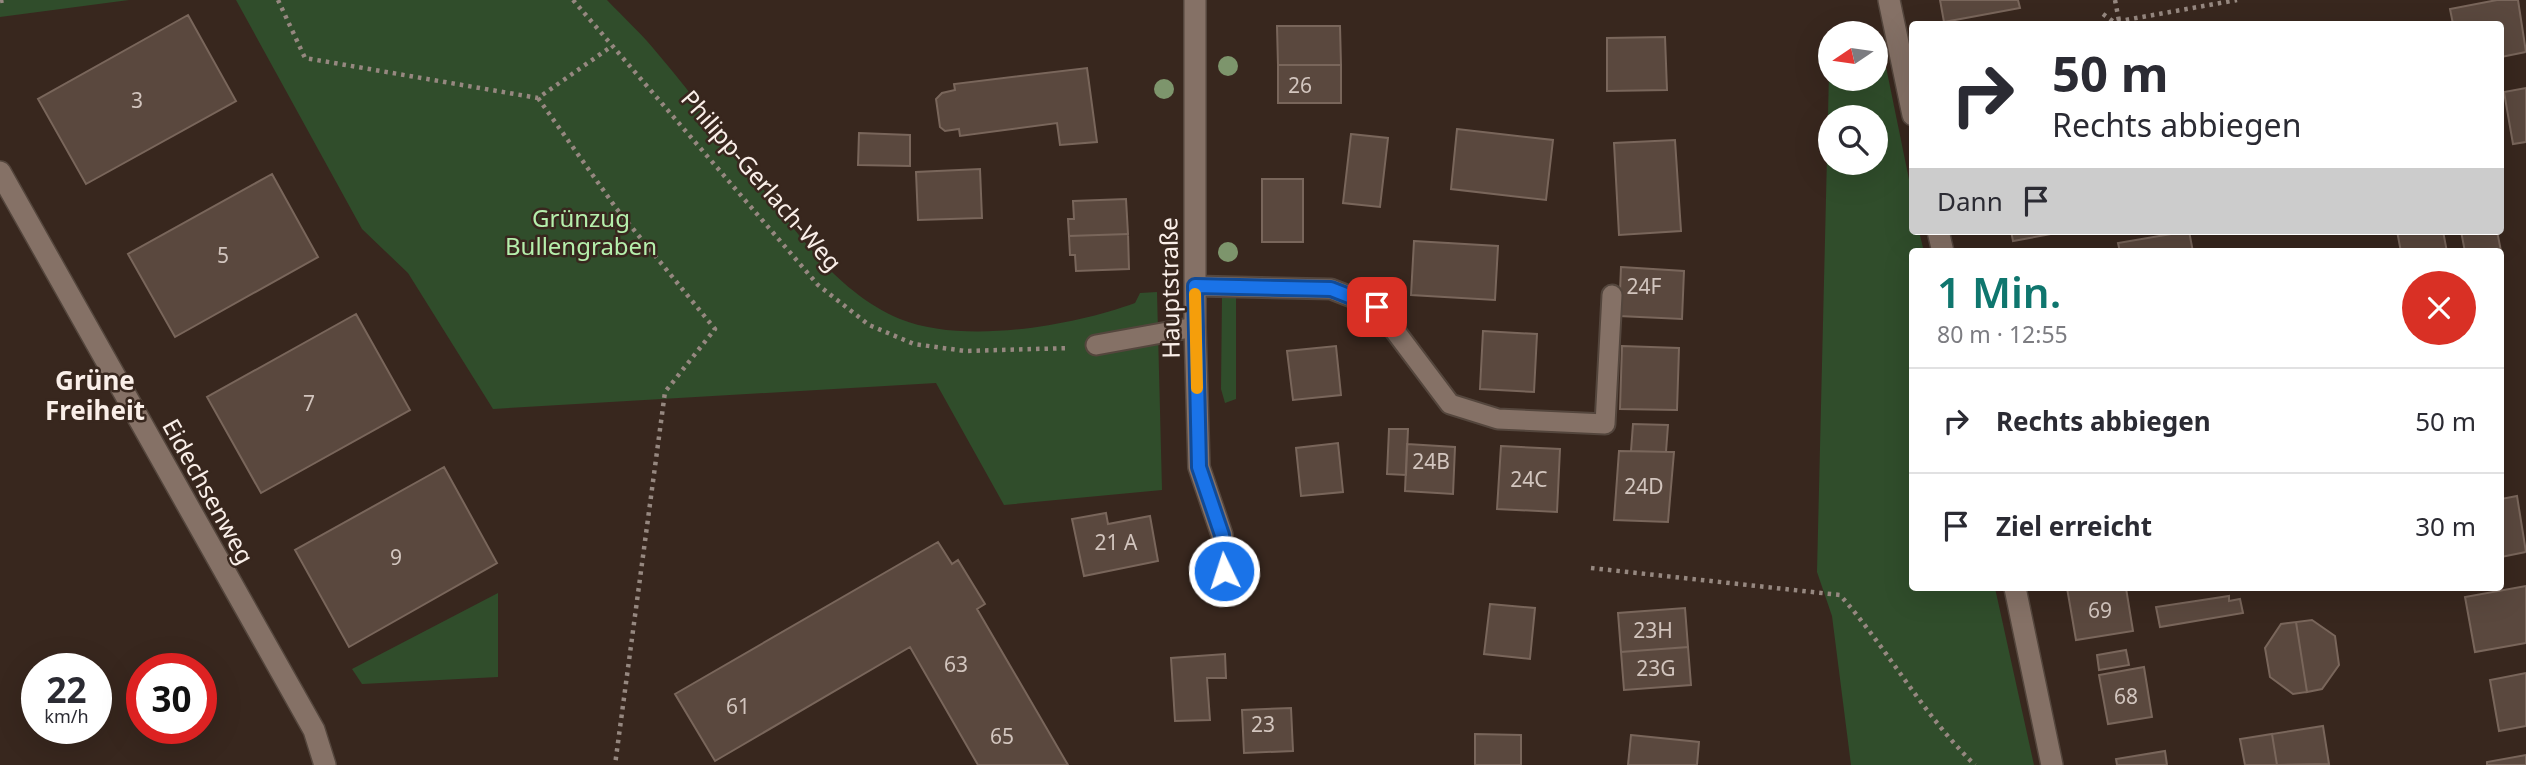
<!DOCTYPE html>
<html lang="de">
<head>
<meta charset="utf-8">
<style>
	body { margin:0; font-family:"Noto Sans",sans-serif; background:#f7f7f7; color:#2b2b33; height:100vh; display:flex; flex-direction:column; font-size:26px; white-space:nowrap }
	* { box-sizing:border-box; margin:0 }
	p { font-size:23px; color:#7c7c81 }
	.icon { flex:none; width:38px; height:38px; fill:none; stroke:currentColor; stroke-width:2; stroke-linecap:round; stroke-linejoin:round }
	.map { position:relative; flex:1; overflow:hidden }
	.sheet { position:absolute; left:1909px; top:248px; width:595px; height:343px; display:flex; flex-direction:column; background:#fff; border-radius:7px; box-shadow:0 7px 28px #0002 }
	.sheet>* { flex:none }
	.banner { position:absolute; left:1909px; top:21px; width:595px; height:214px; border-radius:7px; box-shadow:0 7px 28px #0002; background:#fff; color:#2b2b33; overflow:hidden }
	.needle { width:46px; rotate:257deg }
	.buttons { position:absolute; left:1818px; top:21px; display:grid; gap:14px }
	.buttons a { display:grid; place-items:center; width:70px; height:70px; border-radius:50%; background:#fff; box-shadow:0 7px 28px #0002; font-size:35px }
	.speed { position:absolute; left:21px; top:653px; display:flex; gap:14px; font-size:35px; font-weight:700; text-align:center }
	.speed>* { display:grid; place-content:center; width:91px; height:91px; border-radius:50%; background:#fff; box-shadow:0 7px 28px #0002; line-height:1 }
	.speed small { font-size:18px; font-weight:400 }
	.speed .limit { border:10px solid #d22; background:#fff; color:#111 }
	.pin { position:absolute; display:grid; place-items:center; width:60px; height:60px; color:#fff; margin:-30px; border-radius:14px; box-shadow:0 4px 10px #0006 }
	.me { position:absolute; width:77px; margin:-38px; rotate:356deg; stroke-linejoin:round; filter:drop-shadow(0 0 5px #0008) }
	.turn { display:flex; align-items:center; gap:24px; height:147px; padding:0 28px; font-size:32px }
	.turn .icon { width:91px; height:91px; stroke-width:2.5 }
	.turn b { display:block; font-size:49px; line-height:60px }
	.then { display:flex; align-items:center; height:66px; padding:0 28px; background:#0003; gap:14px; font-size:26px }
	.round { display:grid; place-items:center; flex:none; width:74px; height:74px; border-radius:37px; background:#f7f7f7 }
	.headline { display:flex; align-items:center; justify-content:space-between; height:119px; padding:0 28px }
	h1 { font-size:42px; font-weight:600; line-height:52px; color:#0f766e }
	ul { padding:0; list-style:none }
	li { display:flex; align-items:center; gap:21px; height:105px; padding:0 28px; border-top:2px solid #e1e1e2 }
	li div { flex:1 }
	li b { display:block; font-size:26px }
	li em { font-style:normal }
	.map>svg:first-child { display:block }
	.green { fill:#304d2b; fill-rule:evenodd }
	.building { fill:#5a483e; stroke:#79665b; stroke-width:2 }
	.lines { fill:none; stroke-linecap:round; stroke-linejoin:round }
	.lane-casing { stroke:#54463d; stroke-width:23 }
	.street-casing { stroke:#54463d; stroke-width:24 }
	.path { stroke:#968880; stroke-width:4.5; stroke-dasharray:3.5 5; stroke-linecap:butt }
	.lane { stroke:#857166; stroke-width:19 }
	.street { stroke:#857166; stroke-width:21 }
	.tree { fill:#7d956c }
	.route-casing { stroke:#114b97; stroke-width:18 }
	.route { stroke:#1a73e8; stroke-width:12 }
	.slow { stroke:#f59e0b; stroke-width:12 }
	.labels { text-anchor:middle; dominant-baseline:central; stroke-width:5; stroke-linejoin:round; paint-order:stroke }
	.number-label { font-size:21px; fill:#d2c5be }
	.street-label { font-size:24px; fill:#faefe9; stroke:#38271e }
	.park-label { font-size:24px; fill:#b5efac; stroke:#38271e }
	.neighbourhood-label { font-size:26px; font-weight:bold; fill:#faefe9; stroke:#38271e }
</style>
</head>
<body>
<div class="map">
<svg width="2526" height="765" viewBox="0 0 2526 765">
	<rect width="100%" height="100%" fill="#38271e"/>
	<path class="green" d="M0 0H129L0 17Z
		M236 0H607C624 18 643 35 658 54 696 98 730 147 766 193 803 241 841 294 900 319 964 345 1072 326 1135 303L1140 293 1157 292 1162 490 1004 505 936 383 493 409 408 273 362 229Z
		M1885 62 1913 199V231H1919L1924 252H1913V588H1995L2034 765H1851L1832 616 1817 572 1829 73 1830 79H1876V64ZM1876 117V163H1830V117Z
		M1236 295V399L1225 403 1221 389 1222 297Z
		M498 593V677L362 684 352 669Z"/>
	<path class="building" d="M1940 0H2018L2020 8 1944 22Z
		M2497 0H2518L2526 52 2501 57V24H2453L2450 9Z
		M188 15 236 101 86 184 38 99Z
		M1277 26H1340L1341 65H1278Z
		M1665 37 1667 90 1607 91V38Z
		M1278 65H1341V103H1278Z
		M1087 68 1097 142 1060 145 1057 123 960 136 959 129 945 131 940 127 936 99 942 93 955 90 954 84Z
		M2526 88V142L2513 144 2504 92Z
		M1457 129 1553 140 1546 200 1451 189Z
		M859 133 910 135V166L858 165Z
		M1351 134 1388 138 1380 207 1343 203Z
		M1675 140 1681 231 1619 235 1614 143Z
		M980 169 982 218 918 220 916 172Z
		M272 174 318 257 175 337 128 254Z
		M1262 179H1303V242H1262Z
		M1126 199 1128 234 1069 236 1068 219H1074L1073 201Z
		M2011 231H2062V232L2013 241Z
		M2189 231 2193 252H2120L2118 243Z
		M2397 231H2443L2447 252H2401Z
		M2461 231H2497L2503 261 2501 252H2465Z
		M1128 234 1129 269 1076 271 1075 255H1070L1069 236Z
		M1414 241 1498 246 1495 300 1411 295Z
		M1621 267 1684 271 1682 319 1619 316Z
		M356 314 410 410 261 493 207 397Z
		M1483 331 1537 334 1534 392 1480 389Z
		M1336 346 1341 395 1293 400 1287 351Z
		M1622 346 1679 348 1677 410 1620 409Z
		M1633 424 1668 425 1666 452 1631 451Z
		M1389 429H1408L1406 475 1387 474Z
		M1338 443 1343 492 1301 496 1296 448Z
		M1407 444 1455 447 1453 494 1405 491Z
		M1501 446 1560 449 1557 512 1497 509Z
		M1619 451 1674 452 1668 522 1614 520Z
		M444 467 497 563 349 647 295 550Z
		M2517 496 2526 552 2501 557V499Z
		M1106 513 1108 524 1150 516 1158 561 1084 576 1072 519Z
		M938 542 952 564 958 560 985 604 977 609 1068 765H978L910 647 715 761 675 694Z
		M2526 586V643L2475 652 2465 597Z
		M2067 588H2126L2133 631 2076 640Z
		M2229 596V601L2240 599 2243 613 2160 627 2156 607Z
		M1490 604 1535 608 1530 659 1484 654Z
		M1685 608 1688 647 1621 652 1618 613Z
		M2312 620 2335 636 2339 665 2322 689 2307 692 2296 622Z
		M2296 622 2307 692 2293 694 2270 677 2265 648 2281 624Z
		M1688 647 1691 685 1624 690 1621 652Z
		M2126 650 2129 665 2099 670 2097 655Z
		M1225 654 1226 678H1207L1210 720 1175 721 1171 658Z
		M2144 667 2152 717 2108 724 2099 675Z
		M2526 673V726L2499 731 2490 680Z
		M1291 708 1293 751 1244 753 1242 710Z
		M2323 726 2329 764 2277 765 2272 734Z
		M1475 734 1521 735V765H1475Z
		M2272 734 2277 765H2245L2240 739Z
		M1631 735 1699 742 1697 765H1628Z
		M2165 751 2167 765H2117L2116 759Z
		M2526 755V765H2487V762Z"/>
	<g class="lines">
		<g class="lane-casing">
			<path id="lane" d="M1195 286 1331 289 1377 307 1450 404 1498 419 1605 424 1612 295
				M1096 345 1195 327"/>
		</g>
		<g class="street-casing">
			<path id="street" d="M1195 0V327L1199 467 1222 535 1225 571
				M1889 0 1913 115
				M0 172 314 730 325 765
				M1938 231 1943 252
				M2015 588 2052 765"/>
		</g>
		<path class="path" d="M278 0 305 58 538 98 612 46
			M573 0 818 285 869 325 914 344 965 351 1070 348
			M2115 0 2119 21
			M0 1 6 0
			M2103 14 2114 22 2237 0
			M538 98 616 208 715 329 665 392 615 765
			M1591 568 1840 595C1888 649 1923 715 1975 765"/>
		<use href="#lane" class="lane"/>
		<use href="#street" class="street"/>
	</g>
	<g class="tree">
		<circle cx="1228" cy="66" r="10"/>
		<circle cx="1164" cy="89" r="10"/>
		<circle cx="1228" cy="252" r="10"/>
	</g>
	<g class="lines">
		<g class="route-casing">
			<path id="route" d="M1224 571 1222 535 1199 467 1195 286 1331 289 1377 307"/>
		</g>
		<use href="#route" class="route"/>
		<path class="slow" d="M1195 294 1197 388"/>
	</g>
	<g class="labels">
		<g class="number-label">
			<text x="1300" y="85">26</text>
			<text x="137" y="100">3</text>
			<text x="223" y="255">5</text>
			<text x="1644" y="286">24F</text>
			<text x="309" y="403">7</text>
			<text x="1431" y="461">24B</text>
			<text x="1529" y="479">24C</text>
			<text x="1644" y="486">24D</text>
			<text x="1116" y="542">21 A</text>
			<text x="396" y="557">9</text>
			<text x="2100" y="610">69</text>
			<text x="1653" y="630">23H</text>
			<text x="956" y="664">63</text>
			<text x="1656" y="668">23G</text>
			<text x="2126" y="696">68</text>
			<text x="738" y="706">61</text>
			<text x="1263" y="724">23</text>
			<text x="1002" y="736">65</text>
		</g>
		<g class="street-label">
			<text transform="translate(762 180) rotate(49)">Philipp-Gerlach-Weg</text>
			<text transform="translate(1169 288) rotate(-91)">Hauptstraße</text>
			<text transform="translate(209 491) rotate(61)">Eidechsenweg</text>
		</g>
		<g class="park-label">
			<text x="581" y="217">Grünzug<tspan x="581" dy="28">Bullengraben</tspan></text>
		</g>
		<g class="neighbourhood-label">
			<text x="95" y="380">Grüne<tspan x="95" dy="30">Freiheit</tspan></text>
		</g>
	</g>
</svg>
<div class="buttons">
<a><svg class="needle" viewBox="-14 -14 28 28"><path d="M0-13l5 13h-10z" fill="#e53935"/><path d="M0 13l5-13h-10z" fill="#7c7c81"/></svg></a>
<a><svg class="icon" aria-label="search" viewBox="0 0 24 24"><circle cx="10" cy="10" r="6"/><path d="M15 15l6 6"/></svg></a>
</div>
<div class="speed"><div>22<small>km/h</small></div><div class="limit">30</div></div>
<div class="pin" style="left:1377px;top:307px;background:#d93025"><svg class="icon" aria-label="arrive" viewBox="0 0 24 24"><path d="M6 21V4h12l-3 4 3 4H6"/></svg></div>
<svg class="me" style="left:1224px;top:571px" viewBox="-20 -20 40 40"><circle r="17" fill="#1a73e8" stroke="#fff" stroke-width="3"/><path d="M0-11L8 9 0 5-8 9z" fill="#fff"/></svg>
<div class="banner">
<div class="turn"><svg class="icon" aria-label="right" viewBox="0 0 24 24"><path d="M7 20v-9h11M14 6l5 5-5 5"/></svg><div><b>50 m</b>Rechts abbiegen</div></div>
<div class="then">Dann<svg class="icon" aria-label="arrive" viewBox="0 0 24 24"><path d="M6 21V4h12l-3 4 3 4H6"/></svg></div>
</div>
<section class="sheet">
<div class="headline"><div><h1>1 Min.</h1><p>80 m · 12:55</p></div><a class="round" style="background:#d93025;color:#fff"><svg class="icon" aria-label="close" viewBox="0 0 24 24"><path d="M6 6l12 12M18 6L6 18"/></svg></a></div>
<ul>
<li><svg class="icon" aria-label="right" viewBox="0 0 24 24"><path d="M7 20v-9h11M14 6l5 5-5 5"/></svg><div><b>Rechts abbiegen</b></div><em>50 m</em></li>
<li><svg class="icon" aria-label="arrive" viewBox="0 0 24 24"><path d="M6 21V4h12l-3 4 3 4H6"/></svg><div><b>Ziel erreicht</b></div><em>30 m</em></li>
</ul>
</section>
</div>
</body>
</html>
